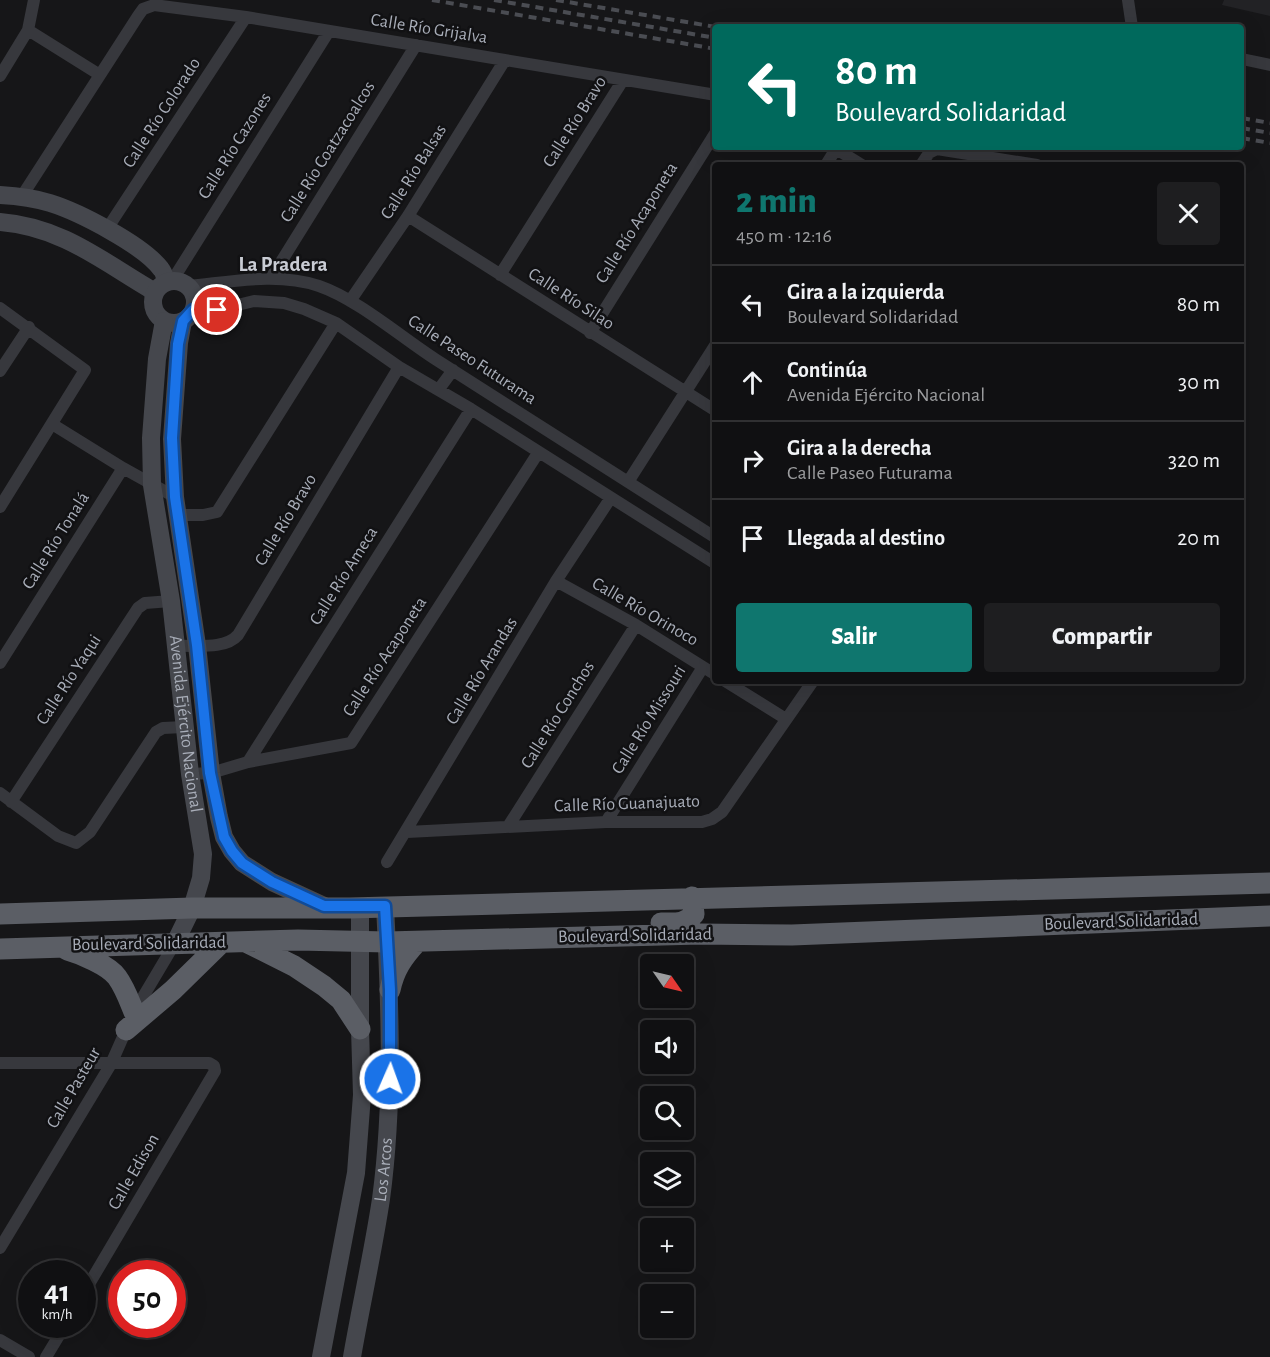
<!DOCTYPE html>
<html lang="es">
<head>
<meta charset="utf-8">
<style>
	body { margin:0; font-family:"Alegreya Sans",sans-serif; background:#1e1e20; color:#f1f3f6; height:100vh; display:flex; flex-direction:column; font-size:22px; white-space:nowrap }
	* { box-sizing:border-box; margin:0 }
	p { font-size:20px; color:#9c9d9f }
	.icon { flex:none; width:33px; height:33px; fill:none; stroke:currentColor; stroke-width:2; stroke-linecap:round; stroke-linejoin:round }
	.map { position:relative; flex:1; overflow:hidden }
	.details { position:absolute; left:712px; top:162px; width:532px; height:522px; display:flex; flex-direction:column; background:#101012; border-radius:6px; box-shadow:0 6px 24px #0002,0 0 0 2px #303032 }
	.details>* { flex:none }
	.top-card { position:absolute; left:712px; top:24px; width:532px; height:126px; border-radius:6px; box-shadow:0 6px 24px #0002,0 0 0 2px #303032; background:#00695c; color:#fff; overflow:hidden }
	.needle { width:39px; rotate:124deg }
	.buttons { position:absolute; left:640px; top:954px; display:grid; gap:12px }
	.buttons a { display:grid; place-items:center; width:54px; height:54px; border-radius:6px; background:#101012; box-shadow:0 6px 24px #0002,0 0 0 2px #303032; font-size:30px }
	.speed { position:absolute; left:18px; top:1260px; display:flex; gap:12px; font-size:30px; font-weight:700; text-align:center }
	.speed>* { display:grid; place-content:center; width:78px; height:78px; border-radius:50%; background:#101012; box-shadow:0 6px 24px #0002,0 0 0 2px #303032; line-height:1 }
	.speed small { font-size:15px; font-weight:400 }
	.speed .limit { border:9px solid #d22; background:#fff; color:#111 }
	.pin { position:absolute; display:grid; place-items:center; width:51px; height:51px; color:#fff; margin:-26px; border:3px solid #fff; border-radius:50%; box-shadow:0 2px 6px #0007 }
	.me { position:absolute; width:66px; margin:-33px; rotate:2deg; stroke-linejoin:round; filter:drop-shadow(0 0 4px #0008) }
	.turn { display:flex; align-items:center; gap:21px; height:126px; padding:0 24px; font-size:27px }
	.turn .icon { width:78px; height:78px; stroke-width:2.5 }
	.turn b { display:block; font-size:42px; line-height:51px }
	.round { display:grid; place-items:center; flex:none; width:63px; height:63px; border-radius:6px; background:#1e1e20 }
	.headline { display:flex; align-items:center; justify-content:space-between; height:102px; padding:0 24px }
	h1 { font-size:36px; font-weight:800; line-height:45px; color:#0f766e }
	.action { display:flex; gap:12px; margin-top:auto; padding:12px 24px }
	.action a { flex:1; height:69px; border-radius:6px; background:#0f766e; color:#fff; font-size:24px; font-weight:800; line-height:69px; text-align:center }
	.action a+a { background:#1e1e20; color:#f1f3f6 }
	ul { padding:0; list-style:none }
	li { display:flex; align-items:center; gap:18px; height:78px; padding:0 24px; border-top:2px solid #303032 }
	li div { flex:1 }
	li b { display:block; font-size:22px }
	li em { font-style:normal }
	.map>svg:first-child { display:block }
	.built { fill:#222225 }
	.lines { fill:none; stroke-linecap:round; stroke-linejoin:round }
	.minor { stroke:#37383d; stroke-width:12 }
	.secondary { stroke:#45474d; stroke-width:18 }
	.trunk { stroke:#5b5e65; stroke-width:21 }
	.rail { stroke:#4a4c52; stroke-width:4; stroke-dasharray:8 6; stroke-linecap:butt }
	.route-casing { stroke:#114b97; stroke-width:15 }
	.route { stroke:#1a73e8; stroke-width:10 }
	.labels { text-anchor:middle; dominant-baseline:central; stroke-width:5; stroke-linejoin:round; paint-order:stroke }
	.street-label { font-size:18px; fill:#a8adb8; stroke:#111113 }
	.quarter-label { font-size:21px; font-weight:bold; fill:#c9ccd4; stroke:#111113 }
</style>
</head>
<body>
<div class="map">
<svg width="1270" height="1357" viewBox="0 0 1270 1357">
	<rect width="100%" height="100%" fill="#161618"/>
	<path class="built" d="M1224 0H1270V16L1222 5Z"/>
	<g class="lines">
		<path class="minor" d="M1128 0 1132 27
			M28 30 100 75
			M1242 59 1270 65
			M0 76 28 30 34 0
			M833 147 862 165
			M826 165 837 147
			M921 165 929 153 937 149 1037 165
			M22 196 138 16 143 9 154 5 246 17 716 95
			M408 216 716 411
			M107 229 246 17
			M500 275 623 80
			M271 278 416 45
			M172 281 329 31
			M188 286C231 282 277 272 319 286 357 299 401 337 435 359 528 418 622 478 716 538
			M350 301 408 216 505 60
			M0 308 85 370 0 507
			M193 310H217L254 301 284 303 304 309 336 323 399 367 471 409 716 564
			M590 333 716 132
			M0 371 29 327
			M439 389 453 370
			M52 424 123 468 175 497
			M628 482 716 344
			M179 515H203L217 512 336 323
			M556 581 636 625 716 675
			M176 646C195 645 225 650 238 635L399 367
			M0 663 123 468
			M725 681 786 719
			M248 762 471 409
			M190 774 211 773 248 762 351 743 538 453
			M0 793 58 836 76 843 90 832 156 732 163 728 184 727
			M11 802 138 608 145 603 171 601
			M606 822 703 667
			M509 825 636 625
			M407 832 606 822H702L712 819 722 812 813 681
			M387 862 556 581 610 499
			M0 1063H209L214 1066 215 1071 82 1296
			M0 1248 111 1064 134 1012 175 943
			M0 1340 29 1357
			M46 1357 66 1324"/>
		<g class="secondary">
			<path d="M0 195C17 196 34 198 50 203 79 212 143 245 161 269 164 272 165 278 166 282"/>
			<path d="M0 222C63 227 103 262 155 292"/>
			<circle cx="174" cy="302" r="21"/>
			<path id="s1" d="M164 321 157 359 151 438 152 485 171 601 190 774 203 854 201 878 192 908 175 943"/>
			<path d="M183 321 179 343 172 439 175 497 197 645 211 773 219 817 224 837 232 851 242 863 272 882 324 906"/>
			<path d="M321 1357 356 1173 362 1095 360 1029V907"/>
			<path id="s2" d="M352 1357C361 1305 373 1252 381 1199 394 1102 390 1004 385 906"/>
		</g>
		<path class="trunk" d="M0 914 192 908H350L1270 883
			M661 923C674 923 685 925 694 914L692 897
			M248 943 294 966 324 986 341 1000 360 1029
			M0 949 298 940 387 942 700 934 792 935 1270 916
			M67 950C81 954 108 965 117 977 125 988 129 1000 134 1012
			M390 990C394 970 403 957 417 942
			M126 1030 173 990 221 943"/>
		<path class="rail" d="M432 0 716 49
			M494 0 716 38
			M556 0 716 27
			M1242 118 1270 123
			M1242 128 1270 133
			M1242 138 1270 143"/>
	</g>
	<g class="lines">
		<g class="route-casing">
			<path id="route" d="M217 310H193L183 321 178 344 172 438 175 497 197 645 210 773 224 837 232 851 242 863 272 882 324 906H385L390 990V1079"/>
		</g>
		<use href="#route" class="route"/>
	</g>
	<g class="labels">
		<g class="street-label">
			<text transform="translate(429 29) rotate(9)">Calle Río Grijalva</text>
			<text transform="translate(162 113) rotate(-57)">Calle Río Colorado</text>
			<text transform="translate(575 122) rotate(-58)">Calle Río Bravo</text>
			<text transform="translate(235 146) rotate(-58)">Calle Río Cazones</text>
			<text transform="translate(328 152) rotate(-58)">Calle Río Coatzacoalcos</text>
			<text transform="translate(414 172) rotate(-58)">Calle Río Balsas</text>
			<text transform="translate(637 223) rotate(-58)">Calle Río Acaponeta</text>
			<text transform="translate(571 299) rotate(33)">Calle Río Silao</text>
			<text transform="translate(472 360) rotate(33)">Calle Paseo Futurama</text>
			<text transform="translate(286 520) rotate(-59)">Calle Río Bravo</text>
			<text transform="translate(56 541) rotate(-58)">Calle Río Tonalá</text>
			<text transform="translate(344 576) rotate(-58)">Calle Río Ameca</text>
			<text transform="translate(645 612) rotate(30)">Calle Río Orinoco</text>
			<text transform="translate(385 657) rotate(-57)">Calle Río Acaponeta</text>
			<text transform="translate(482 671) rotate(-59)">Calle Río Arandas</text>
			<text transform="translate(69 680) rotate(-57)">Calle Río Yaqui</text>
			<text transform="translate(558 715) rotate(-58)">Calle Río Conchos</text>
			<text transform="translate(649 720) rotate(-58)">Calle Río Missouri</text>
			<text stroke="none"><textPath href="#s1" startOffset="406">Avenida Ejército Nacional</textPath></text>
			<text transform="translate(627 804) rotate(-2)">Calle Río Guanajuato</text>
			<text transform="translate(1121 922) rotate(-2)">Boulevard Solidaridad</text>
			<text transform="translate(635 936) rotate(-1)">Boulevard Solidaridad</text>
			<text transform="translate(149 944) rotate(-1)">Boulevard Solidaridad</text>
			<text transform="translate(74 1088) rotate(-60)">Calle Pasteur</text>
			<text stroke="none"><textPath href="#s2" startOffset="190">Los Arcos</textPath></text>
			<text transform="translate(134 1172) rotate(-60)">Calle Edison</text>
		</g>
		<g class="quarter-label">
			<text x="283" y="264">La Pradera</text>
		</g>
	</g>
</svg>
<div class="buttons">
<a><svg class="needle" viewBox="-14 -14 28 28"><path d="M0-13l5 13h-10z" fill="#e53935"/><path d="M0 13l5-13h-10z" fill="#9c9d9f"/></svg></a>
<a><svg class="icon" aria-label="sound" viewBox="0 0 24 24"><path d="M4 9h4l5-4v14l-5-4H4zM17 9q2 3 0 6"/></svg></a>
<a><svg class="icon" aria-label="search" viewBox="0 0 24 24"><circle cx="10" cy="10" r="6"/><path d="M15 15l6 6"/></svg></a>
<a><svg class="icon" aria-label="layers" viewBox="0 0 24 24"><path d="M12 4l9 5-9 5-9-5zM3 14l9 5 9-5"/></svg></a>
<a>+</a>
<a>−</a>
</div>
<div class="speed"><div>41<small>km/h</small></div><div class="limit">50</div></div>
<div class="pin" style="left:217px;top:310px;background:#d93025"><svg class="icon" aria-label="arrive" viewBox="0 0 24 24"><path d="M6 21V4h12l-3 4 3 4H6"/></svg></div>
<svg class="me" style="left:390px;top:1079px" viewBox="-20 -20 40 40"><circle r="17" fill="#1a73e8" stroke="#fff" stroke-width="3"/><path d="M0-11L8 9 0 5-8 9z" fill="#fff"/></svg>
<div class="top-card">
<div class="turn"><svg class="icon" aria-label="left" viewBox="0 0 24 24"><path d="M17 20v-9H6M10 6l-5 5 5 5"/></svg><div><b>80 m</b>Boulevard Solidaridad</div></div>
</div>
<section class="details">
<div class="headline"><div><h1>2 min</h1><p>450 m · 12:16</p></div><a class="round"><svg class="icon" aria-label="close" viewBox="0 0 24 24"><path d="M6 6l12 12M18 6L6 18"/></svg></a></div>
<ul>
<li><svg class="icon" aria-label="left" viewBox="0 0 24 24"><path d="M17 20v-9H6M10 6l-5 5 5 5"/></svg><div><b>Gira a la izquierda</b><p>Boulevard Solidaridad</p></div><em>80 m</em></li>
<li><svg class="icon" aria-label="ahead" viewBox="0 0 24 24"><path d="M12 20V5M6 11l6-6 6 6"/></svg><div><b>Continúa</b><p>Avenida Ejército Nacional</p></div><em>30 m</em></li>
<li><svg class="icon" aria-label="right" viewBox="0 0 24 24"><path d="M7 20v-9h11M14 6l5 5-5 5"/></svg><div><b>Gira a la derecha</b><p>Calle Paseo Futurama</p></div><em>320 m</em></li>
<li><svg class="icon" aria-label="arrive" viewBox="0 0 24 24"><path d="M6 21V4h12l-3 4 3 4H6"/></svg><div><b>Llegada al destino</b></div><em>20 m</em></li>
</ul>
<div class="action"><a>Salir</a><a>Compartir</a></div>
</section>
</div>
</body>
</html>
